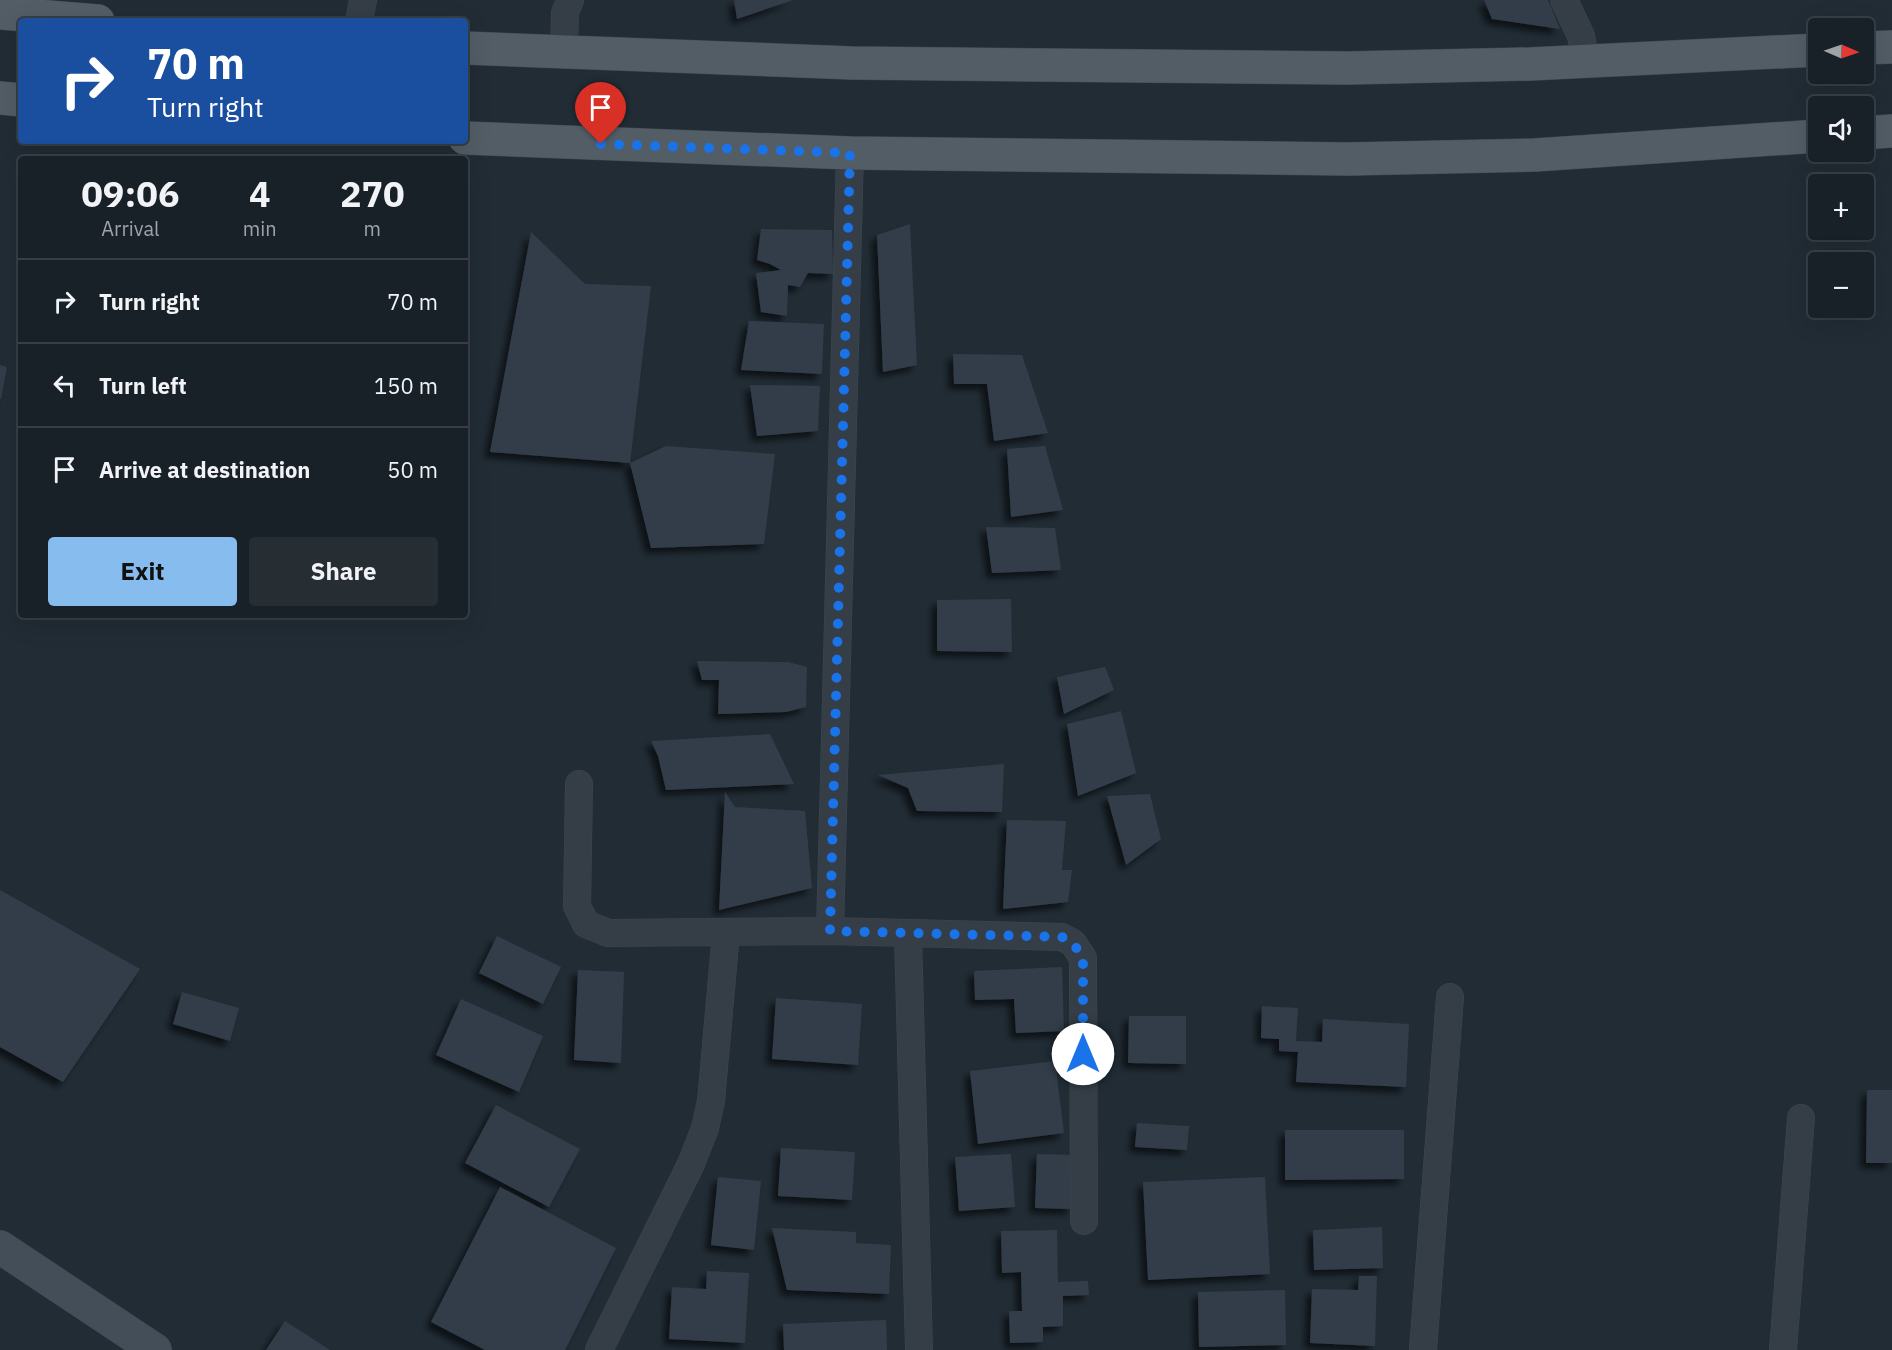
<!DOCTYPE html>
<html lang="en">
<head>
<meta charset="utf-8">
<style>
	body { margin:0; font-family:"IBM Plex Sans",sans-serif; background:#262e34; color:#f1f3f6; height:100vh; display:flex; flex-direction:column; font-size:22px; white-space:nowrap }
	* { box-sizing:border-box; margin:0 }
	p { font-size:20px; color:#9fa3a8 }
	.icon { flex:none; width:33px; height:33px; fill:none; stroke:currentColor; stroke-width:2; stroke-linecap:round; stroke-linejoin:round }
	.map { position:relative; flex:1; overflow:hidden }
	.side { position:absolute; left:18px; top:156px; width:450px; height:462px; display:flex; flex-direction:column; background:#192128; border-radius:6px; box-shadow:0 6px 24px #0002,0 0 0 2px #373e45 }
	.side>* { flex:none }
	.guide { position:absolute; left:18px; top:18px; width:450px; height:126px; border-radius:6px; box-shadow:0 6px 24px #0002,0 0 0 2px #373e45; background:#1a4fa0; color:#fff; overflow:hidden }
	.needle { width:39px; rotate:92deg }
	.fabs { position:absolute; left:1808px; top:18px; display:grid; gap:12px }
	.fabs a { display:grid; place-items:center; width:66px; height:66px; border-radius:6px; background:#192128; box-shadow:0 6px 24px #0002,0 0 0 2px #373e45; font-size:30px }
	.pin { position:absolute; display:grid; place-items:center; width:51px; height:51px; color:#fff; margin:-62px -26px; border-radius:50% 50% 50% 0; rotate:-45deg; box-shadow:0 0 6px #0007 }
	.pin .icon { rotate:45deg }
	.me { position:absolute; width:66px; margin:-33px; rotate:0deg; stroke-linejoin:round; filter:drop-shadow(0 0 4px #0008) }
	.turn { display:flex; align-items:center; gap:21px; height:126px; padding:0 30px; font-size:27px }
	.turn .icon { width:78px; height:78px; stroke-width:2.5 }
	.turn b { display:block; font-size:42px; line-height:51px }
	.eta { display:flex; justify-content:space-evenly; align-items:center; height:102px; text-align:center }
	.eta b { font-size:36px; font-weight:700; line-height:42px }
	.primary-button { display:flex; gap:12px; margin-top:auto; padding:12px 30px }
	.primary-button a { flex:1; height:69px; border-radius:6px; background:#87bcef; color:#111; font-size:24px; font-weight:700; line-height:69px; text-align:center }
	.primary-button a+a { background:#262e34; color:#f1f3f6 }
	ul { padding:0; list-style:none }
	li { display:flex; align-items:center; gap:18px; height:84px; padding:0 30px; border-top:2px solid #373e45 }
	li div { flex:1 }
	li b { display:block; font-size:22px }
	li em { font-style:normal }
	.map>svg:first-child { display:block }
	.building { fill:#313e49; filter:url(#shadow) }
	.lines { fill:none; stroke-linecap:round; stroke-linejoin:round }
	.street-casing { stroke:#3e474f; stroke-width:28 }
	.secondary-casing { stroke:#3e474f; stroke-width:34 }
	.primary-casing { stroke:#3e474f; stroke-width:34 }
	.street { stroke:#353e46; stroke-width:27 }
	.secondary { stroke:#434e58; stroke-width:33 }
	.primary { stroke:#525d66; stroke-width:33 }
	.route { stroke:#1a73e8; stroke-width:10; stroke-dasharray:0 18 }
</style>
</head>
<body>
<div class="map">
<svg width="1892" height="1350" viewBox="0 0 1892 1350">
	<defs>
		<filter id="shadow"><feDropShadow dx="-5.5" dy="5.5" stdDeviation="3" flood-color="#0009"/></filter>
	</defs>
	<rect width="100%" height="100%" fill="#212c35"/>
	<path class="building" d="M734 0H793L737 19Z
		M1484 0H1548L1560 29 1492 19Z
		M910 224 917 365 883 372 877 235Z
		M761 229 832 230 833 274 808 273 800 287 788 285 787 316 761 312 756 273 781 270 770 264 757 260Z
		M531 232 585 284 651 286 630 463 490 452Z
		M749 321 824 324 822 374 741 370Z
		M953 354 1022 355 1048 433 994 441 987 384H954Z
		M0 365 7 367 1 399H0Z
		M750 385 820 386 818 431 757 436Z
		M666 446 775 454 764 544 651 548 630 463Z
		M1045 446 1063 510 1011 517 1007 449Z
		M986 527 1055 528 1061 570 992 573Z
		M1011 599 1012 652 937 651V600Z
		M697 661 788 662 807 667 806 707 786 712 718 714 719 680H702Z
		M1105 667 1114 690 1064 714 1057 677Z
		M1121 711 1136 773 1078 796 1067 724Z
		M770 734 794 784 666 790 658 756 651 741Z
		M1004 764 1002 812 917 811 908 788 878 775Z
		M725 792 735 807 805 811 812 888 719 910Z
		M1150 794 1161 839 1126 865 1107 796Z
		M1007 820 1066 821 1062 870H1072L1068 902 1003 909Z
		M0 890 140 969 63 1082 0 1047Z
		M497 936 561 967 543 1004 479 973Z
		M1062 967 1064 1031 1016 1033 1014 999 975 1000 974 971Z
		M578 970 624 972 621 1063 574 1060Z
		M182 992 239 1008 230 1041 173 1024Z
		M776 998 862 1004 858 1065 772 1059Z
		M461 999 543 1036 519 1092 436 1055Z
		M1262 1006 1298 1008 1296 1041 1322 1042 1323 1019 1409 1024 1406 1087 1296 1082 1298 1052 1279 1051V1039L1261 1038Z
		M1129 1016H1186V1064L1128 1063Z
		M1055 1061 1064 1133 978 1144 970 1071Z
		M1867 1090H1892V1163H1866Z
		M496 1105 580 1149 549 1207 465 1163Z
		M1137 1123 1189 1126 1187 1150 1135 1147Z
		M1285 1130H1404V1179L1285 1180Z
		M781 1148 855 1152 852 1200 778 1196Z
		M1011 1154 1015 1207 959 1211 955 1157Z
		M1037 1154 1074 1155 1072 1209 1035 1208Z
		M718 1177 761 1181 754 1250 711 1245Z
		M1265 1177 1270 1274 1148 1280 1143 1182Z
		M500 1187 616 1248 565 1350H485L431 1322Z
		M1382 1227 1383 1268 1314 1270 1313 1230Z
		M772 1228 856 1232V1243L891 1245 889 1294 787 1290Z
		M1057 1230 1058 1282 1088 1281 1089 1295 1063 1296V1326L1043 1327V1342L1010 1343 1009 1311H1022L1021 1272 1002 1273 1001 1231Z
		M707 1271 749 1273 745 1343 669 1339 672 1287 706 1289Z
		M1359 1276H1377L1375 1346 1310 1343 1312 1289 1358 1290Z
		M1285 1290 1286 1345 1199 1347 1198 1292Z
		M886 1320 887 1350H784L783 1324Z
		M285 1321 330 1350H266Z"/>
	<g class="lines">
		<g class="street-casing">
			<path id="street" d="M1564 0 1581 36 1586 62
				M359 21 363 0
				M564 52 565 13 570 0
				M579 784 577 906 586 924 608 933 830 931 1062 937 1073 943 1083 958 1084 1221
				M830 931 850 153
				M908 934 919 1350
				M599 1350 691 1164 705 1128 711 1101 726 933
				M1423 1350 1450 997
				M1783 1350 1801 1118"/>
		</g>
		<g class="secondary-casing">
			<path id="secondary" d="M0 1247 155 1350"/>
		</g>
		<g class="primary-casing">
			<path id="primary" d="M0 13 98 21
				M465 48 852 63 1348 68 1530 64 1818 50
				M1863 48 1892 47
				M0 98 21 100
				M1863 133 1892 131
				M465 138 850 153 1348 159 1535 155 1818 136"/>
		</g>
		<use href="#street" class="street"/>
		<use href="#secondary" class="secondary"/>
		<use href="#primary" class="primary"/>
	</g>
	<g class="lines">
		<path class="route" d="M601 144 850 153 830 931 1062 937 1073 943 1083 958V1054"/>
	</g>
</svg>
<div class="fabs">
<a><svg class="needle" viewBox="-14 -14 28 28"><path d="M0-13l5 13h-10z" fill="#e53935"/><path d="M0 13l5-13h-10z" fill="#9fa3a8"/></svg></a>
<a><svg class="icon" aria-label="sound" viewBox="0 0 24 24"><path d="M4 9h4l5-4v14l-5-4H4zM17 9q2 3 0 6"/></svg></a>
<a>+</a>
<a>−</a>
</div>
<div class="pin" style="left:601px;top:144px;background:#d93025"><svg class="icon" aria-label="arrive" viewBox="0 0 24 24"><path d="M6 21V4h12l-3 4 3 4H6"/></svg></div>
<svg class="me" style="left:1083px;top:1054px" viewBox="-20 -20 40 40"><circle r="19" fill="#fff"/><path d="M0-13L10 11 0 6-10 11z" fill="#1a73e8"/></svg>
<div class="guide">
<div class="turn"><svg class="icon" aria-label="right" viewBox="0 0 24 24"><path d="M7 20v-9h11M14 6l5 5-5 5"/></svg><div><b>70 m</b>Turn right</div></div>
</div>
<section class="side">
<div class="eta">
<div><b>09:06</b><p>Arrival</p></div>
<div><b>4</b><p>min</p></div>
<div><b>270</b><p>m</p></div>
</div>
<ul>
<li><svg class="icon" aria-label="right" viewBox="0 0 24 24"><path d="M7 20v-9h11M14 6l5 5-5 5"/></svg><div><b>Turn right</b></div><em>70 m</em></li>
<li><svg class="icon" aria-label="left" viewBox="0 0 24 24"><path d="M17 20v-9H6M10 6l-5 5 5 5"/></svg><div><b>Turn left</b></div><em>150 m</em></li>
<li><svg class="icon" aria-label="arrive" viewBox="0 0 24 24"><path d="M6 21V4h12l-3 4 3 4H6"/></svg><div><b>Arrive at destination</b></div><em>50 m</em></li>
</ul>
<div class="primary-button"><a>Exit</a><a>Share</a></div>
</section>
</div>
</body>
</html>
